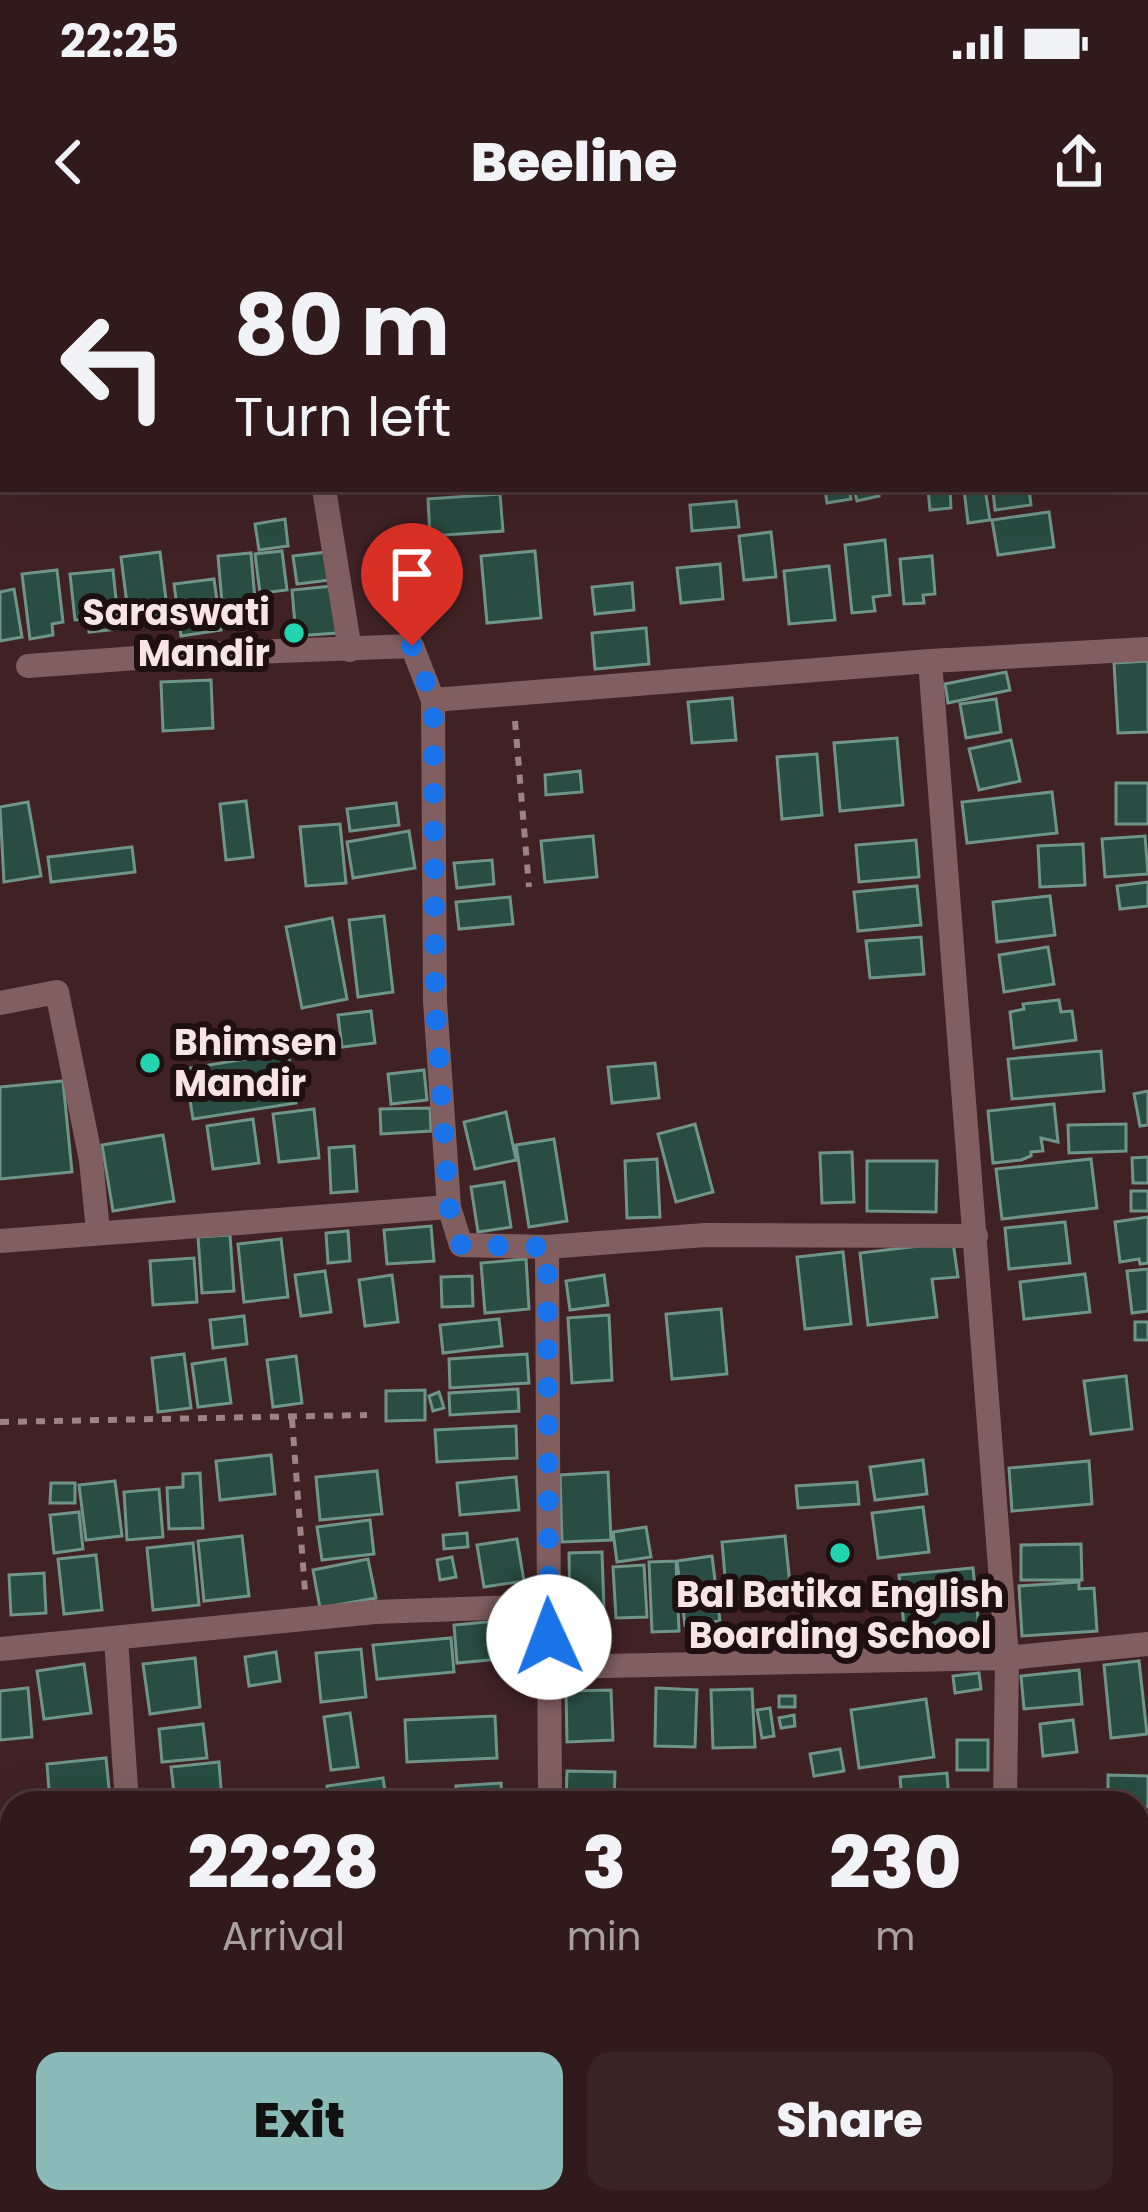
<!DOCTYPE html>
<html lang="en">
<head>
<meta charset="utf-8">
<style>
	body { margin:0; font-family:Poppins,sans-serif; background:#382325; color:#f1f3f6; height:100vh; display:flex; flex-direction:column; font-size:45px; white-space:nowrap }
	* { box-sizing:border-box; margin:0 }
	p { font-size:39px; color:#a8a1a3 }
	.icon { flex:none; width:66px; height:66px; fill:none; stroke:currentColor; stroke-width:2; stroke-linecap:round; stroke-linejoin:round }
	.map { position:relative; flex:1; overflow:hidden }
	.drawer { position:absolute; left:0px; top:1551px; width:1149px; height:423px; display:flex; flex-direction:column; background:#301a1c; border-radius:36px 36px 0 0; box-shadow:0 12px 48px #0002,0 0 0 3px #4b383b }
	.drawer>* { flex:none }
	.hud { position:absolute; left:0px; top:0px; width:1149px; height:252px; box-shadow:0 12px 48px #0002,0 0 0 3px #4b383b; background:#301a1c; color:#f1f3f6; overflow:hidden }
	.pin { position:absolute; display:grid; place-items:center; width:102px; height:102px; color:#fff; margin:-123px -51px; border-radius:50% 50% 50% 0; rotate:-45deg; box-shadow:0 0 12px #0007 }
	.pin .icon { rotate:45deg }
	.me { position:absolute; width:132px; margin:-66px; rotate:358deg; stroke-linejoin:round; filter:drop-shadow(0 0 9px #0008) }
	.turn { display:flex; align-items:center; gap:42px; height:252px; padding:0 36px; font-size:54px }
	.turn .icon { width:156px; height:156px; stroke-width:2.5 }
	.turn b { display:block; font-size:84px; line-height:102px }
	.eta { display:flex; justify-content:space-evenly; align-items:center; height:204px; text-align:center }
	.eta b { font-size:72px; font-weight:800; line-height:84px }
	.primary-button { display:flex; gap:24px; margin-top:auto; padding:24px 36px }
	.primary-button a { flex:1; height:138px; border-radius:24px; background:#8bbbb9; color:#111; font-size:48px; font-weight:800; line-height:138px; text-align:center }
	.primary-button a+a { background:#382325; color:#f1f3f6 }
	.status { display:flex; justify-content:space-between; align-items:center; height:84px; padding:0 60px; background:#301a1c; direction:ltr }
	.status svg { height:33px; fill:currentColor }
	header { display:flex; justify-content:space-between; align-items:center; height:156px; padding:0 36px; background:#301a1c; font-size:54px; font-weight:800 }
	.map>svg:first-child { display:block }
	.building { fill:#294d42; stroke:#6f9589; stroke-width:3 }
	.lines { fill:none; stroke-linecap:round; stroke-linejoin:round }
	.path { stroke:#9d8385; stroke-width:6; stroke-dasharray:9 9; stroke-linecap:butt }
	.street { stroke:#815f61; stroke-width:24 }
	.route { stroke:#1a73e8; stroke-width:21; stroke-dasharray:0 37.8 }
	.poi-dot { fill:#22d5af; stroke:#1e1011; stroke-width:4.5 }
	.labels { text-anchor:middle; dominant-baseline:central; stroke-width:12; stroke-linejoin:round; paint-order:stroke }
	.poi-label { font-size:36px; font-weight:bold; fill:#f9e4e5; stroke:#1e1011; text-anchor:end }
</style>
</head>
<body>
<div class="status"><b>22:25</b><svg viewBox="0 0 49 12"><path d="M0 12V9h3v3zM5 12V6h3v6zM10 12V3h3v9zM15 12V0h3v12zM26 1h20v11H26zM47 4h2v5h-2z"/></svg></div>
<header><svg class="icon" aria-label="back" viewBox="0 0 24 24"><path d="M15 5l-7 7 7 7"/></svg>Beeline<svg class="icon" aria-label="share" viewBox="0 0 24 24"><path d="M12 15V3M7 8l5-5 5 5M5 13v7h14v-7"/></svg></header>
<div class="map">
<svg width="1148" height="1972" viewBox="0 0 1148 1972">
	<rect width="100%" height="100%" fill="#402225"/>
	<path class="building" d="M825 249H849L851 259 827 263Z
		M854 249H878L879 256 857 261Z
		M928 249H950L951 268 930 270Z
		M964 249H985L990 280 968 283Z
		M1029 249 1031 265 995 270 993 251Z
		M500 254 503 291 430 296 428 259Z
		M736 261 739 287 692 291 690 265Z
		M1049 272 1054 307 998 315 992 280Z
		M285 279 288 306 259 310 255 284Z
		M771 292 776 337 744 340 739 296Z
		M885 300 890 355 873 357 875 371 852 373 845 305Z
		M282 311 287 350 260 353 255 314Z
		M535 311 541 378 487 383 481 316Z
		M160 312 168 375 129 380 121 317Z
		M327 312 330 340 297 344 293 316Z
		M251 313 255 360 222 363 218 316Z
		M932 316 935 354 923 355 924 363 904 364 900 319Z
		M720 324 723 359 681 363 677 328Z
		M436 325 440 361 396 365 393 329Z
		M829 326 835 380 789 384 784 331Z
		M57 330 63 382 52 384 53 395 30 399 22 334Z
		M113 330 119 389 89 392 88 379 75 380 70 334Z
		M214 339 221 390 181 396 174 344Z
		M632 343 634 370 595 374 592 347Z
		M333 346 337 393 296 396 292 350Z
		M14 349 22 397 0 401V352Z
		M646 388 649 424 595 429 592 393Z
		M1148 421V492L1118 493 1114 423Z
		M1006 432 1010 450 948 463 945 444Z
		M211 440 213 488 163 491 161 442Z
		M732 458 736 500 692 503 688 462Z
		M996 459 1001 492 966 498 960 464Z
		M897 498 903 565 840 571 834 503Z
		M1011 500 1020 541 979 550 969 509Z
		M817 514 822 575 782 579 777 517Z
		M580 531 582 552 546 555 545 535Z
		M1116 543H1148V584H1116Z
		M1052 552 1057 593 967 603 962 562Z
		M246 561 253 617 226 620 220 564Z
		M28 562 41 636 4 642 0 567Z
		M396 563 399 585 350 591 347 569Z
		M340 584 346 643 306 646 300 587Z
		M409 591 415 628 353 638 347 602Z
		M593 596 597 637 545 642 541 601Z
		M1145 596 1148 634 1105 637 1102 599Z
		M916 600 919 637 859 642 856 605Z
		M1083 604 1085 645 1040 647 1038 606Z
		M132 607 135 632 51 642 48 617Z
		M492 620 494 644 457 648 454 623Z
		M1148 642V666L1120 669 1117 646Z
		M917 646 921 685 858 691 854 652Z
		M1050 656 1055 695 997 702 993 662Z
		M510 657 513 684 459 689 456 662Z
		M384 676 393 752 358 757 349 680Z
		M332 678 347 759 302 768 286 687Z
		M921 697 924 734 870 738 866 701Z
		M1048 707 1054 744 1004 752 999 715Z
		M1059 760 1061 772 1072 771 1076 800 1014 808 1010 772 1024 769 1023 764Z
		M371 771 375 803 342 807 338 775Z
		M1101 811 1104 851 1012 859 1008 819Z
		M288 812 296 863 193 879 185 829Z
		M655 823 659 858 612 863 608 827Z
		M424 830 427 860 391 864 388 834Z
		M63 841 72 932 0 939V847Z
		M1148 851V885L1140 886 1134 854Z
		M1054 864 1058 902 1041 898 1043 911 1031 912V916L1021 920 993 923 988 871Z
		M430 868 431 891 381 894 380 869Z
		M314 869 319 918 279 922 273 874Z
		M506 872 516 920 475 929 464 882Z
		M253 879 259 923 213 929 207 886Z
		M695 884 713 952 676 962 658 894Z
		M1126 884V911L1069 913 1068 885Z
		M163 895 174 961 113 971 102 905Z
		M554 899 567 981 529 987 516 905Z
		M354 906 357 951 331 953 329 908Z
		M852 912 854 962 822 963 820 913Z
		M1148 917V943H1133L1132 918Z
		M657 919 660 977 627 978 625 921Z
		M1091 919 1097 968 1002 979 996 929Z
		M867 921H937L936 972 867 971Z
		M504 942 511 987 478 992 471 947Z
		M1131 951H1148V971H1131Z
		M1148 977V1023L1140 1024 1139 1019 1120 1022 1115 982Z
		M1065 982 1070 1023 1009 1029 1005 988Z
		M431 986 434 1021 387 1024 384 990Z
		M348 991 350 1021 328 1023 326 993Z
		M230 995 234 1051 202 1053 198 997Z
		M281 999 288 1057 244 1062 238 1004Z
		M953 1002 958 1037 932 1039 937 1077 868 1085 860 1013Z
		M843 1012 851 1084 805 1089 797 1017Z
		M194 1018 197 1062 153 1065 150 1021Z
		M526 1019 529 1069 485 1073 481 1023Z
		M1148 1029V1071L1132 1073 1127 1031Z
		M325 1031 331 1072 301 1076 295 1035Z
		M1085 1034 1090 1072 1024 1079 1020 1042Z
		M392 1035 398 1082 365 1086 359 1040Z
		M604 1035 608 1065 570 1070 566 1041Z
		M472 1036 473 1066 442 1067 441 1037Z
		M721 1069 727 1134 672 1139 666 1074Z
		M609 1075 612 1140 572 1143 568 1078Z
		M244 1076 247 1104 213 1108 210 1080Z
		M499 1079 502 1106 443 1113 440 1085Z
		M1135 1082H1148V1100H1135Z
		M184 1114 191 1168 158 1172 152 1118Z
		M527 1114 529 1143 450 1148 449 1119Z
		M296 1116 302 1163 273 1167 267 1120Z
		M225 1119 231 1163 198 1167 192 1124Z
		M1126 1136 1132 1189 1091 1194 1084 1141Z
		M518 1149 519 1171 450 1175 449 1153Z
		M425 1150V1180L386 1181V1151Z
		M439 1152 444 1168 433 1171 429 1156Z
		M516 1186 517 1218 437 1222 435 1190Z
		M271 1215 275 1254 220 1260 216 1221Z
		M923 1220 927 1254 875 1260 870 1227Z
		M1089 1221 1092 1264 1012 1271 1009 1228Z
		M377 1231 382 1274 320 1280 316 1237Z
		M608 1232 611 1300 562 1302 560 1235Z
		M200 1233 203 1288 169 1289 167 1248 183 1247V1234Z
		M516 1237 519 1270 460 1275 457 1243Z
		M115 1241 122 1296 86 1300 79 1245Z
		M857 1242 859 1264 798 1268 796 1246Z
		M51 1243H75V1263H50Z
		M159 1249 163 1297 127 1300 124 1252Z
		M923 1267 929 1312 878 1318 872 1273Z
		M79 1272 83 1309 54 1313 50 1275Z
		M370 1280 374 1314 322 1320 317 1287Z
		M646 1287 651 1317 617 1322 613 1292Z
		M467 1293 468 1307 444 1309 443 1295Z
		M242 1296 249 1356 204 1361 198 1301Z
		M785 1296 791 1354 727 1360 722 1302Z
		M517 1299 524 1341 484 1347 477 1305Z
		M193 1303 199 1365 153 1370 147 1308Z
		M1081 1304 1082 1340H1021V1305Z
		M602 1312 604 1369 570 1370 569 1313Z
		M96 1315 102 1370 64 1374 58 1319Z
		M712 1316 720 1381 685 1385 677 1321Z
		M452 1317 456 1337 440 1340 437 1320Z
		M368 1319 376 1358 320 1368 313 1330Z
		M676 1321 679 1391 652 1392 649 1322Z
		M644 1325 647 1377 616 1378 613 1327Z
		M973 1328 980 1399 906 1407 899 1335Z
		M44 1333 46 1373 11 1375 9 1335Z
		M1079 1342V1349L1094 1348 1097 1391 1022 1396 1019 1346Z
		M518 1379 521 1417 457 1423 454 1385Z
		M451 1398 454 1432 377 1439 373 1405Z
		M361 1409 366 1457 321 1462 316 1413Z
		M276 1412 280 1441 249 1446 245 1417Z
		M195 1418 200 1467 150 1474 143 1424Z
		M1139 1421 1147 1494 1111 1498 1104 1425Z
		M84 1424 91 1473 44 1479 37 1431Z
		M1079 1430 1082 1464 1024 1469 1021 1436Z
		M979 1433 981 1449 955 1453 953 1436Z
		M28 1448 32 1497 0 1500V1451Z
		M656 1448 697 1450 695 1507 655 1506Z
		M752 1449 755 1507 713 1508 711 1450Z
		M611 1450 613 1500 567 1502 566 1451Z
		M779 1456H795V1467H779Z
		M926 1459 934 1517 859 1528 851 1470Z
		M770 1468 774 1496 762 1498 757 1470Z
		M350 1473 358 1527 331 1530 324 1477Z
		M794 1475 795 1486 781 1488 779 1478Z
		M495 1476 497 1518 407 1522 405 1480Z
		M1073 1480 1077 1512 1043 1516 1040 1484Z
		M203 1484 207 1518 162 1522 159 1489Z
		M957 1500H988V1530H957Z
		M840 1509 844 1531 814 1536 810 1514Z
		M106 1518 110 1558 50 1563 47 1524Z
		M219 1522 222 1562 175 1563 171 1527Z
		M567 1531 615 1532 614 1563H566Z
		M947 1533 949 1563H902L900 1537Z
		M1108 1535 1148 1536V1567L1108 1563Z
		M383 1538 387 1563H329L327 1546Z
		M501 1543 502 1563H456V1546Z
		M7 1700H12V1739H9Z
		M12 1809V1864H0V1810Z
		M1148 1939V1972H1128L1127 1962H1137V1940Z
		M188 1962H213L214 1972H188Z
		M319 1962H358V1972H319Z
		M459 1962H509L511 1971 461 1972Z"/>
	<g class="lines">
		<path class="path" d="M515 481 529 647
			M292 1179 305 1351
			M0 1182 367 1175"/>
		<path class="street" d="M393 3V0
			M1146 84 1148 83
			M324 249 350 410
			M930 421 1007 1418 1005 1563
			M28 426 177 415 412 406 433 460 435 761 449 967
			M433 460 930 421 1148 409
			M0 763 57 752 91 920 98 991
			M0 1001 449 967 461 1005 547 1007 705 995 976 996
			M547 1007 550 1563
			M116 1399 127 1563
			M0 1409 375 1372 547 1366
			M551 1427 1007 1418 1148 1404
			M0 1629 12 1628
			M0 1756 12 1755
			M1137 1818 1148 1817
			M143 1962 145 1972
			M1016 1962 1017 1972
			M541 1972V1962"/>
	</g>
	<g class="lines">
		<path class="route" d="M412 406 433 460 435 761 449 967 461 1005 547 1007 549 1397"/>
	</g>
	<g class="poi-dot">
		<circle cx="294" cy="393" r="12"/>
		<circle cx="150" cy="823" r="12"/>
		<circle cx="840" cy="1313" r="12"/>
	</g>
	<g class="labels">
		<g class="poi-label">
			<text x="270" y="372">Saraswati<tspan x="270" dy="41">Mandir</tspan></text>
			<text x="174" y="802" text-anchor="start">Bhimsen<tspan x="174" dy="41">Mandir</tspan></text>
			<text x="840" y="1354" text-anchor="middle">Bal Batika English<tspan x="840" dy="41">Boarding School</tspan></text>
		</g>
	</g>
</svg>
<div class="pin" style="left:412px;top:406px;background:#d93025"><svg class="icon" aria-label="arrive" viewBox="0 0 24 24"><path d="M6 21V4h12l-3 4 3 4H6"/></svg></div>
<svg class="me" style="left:549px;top:1397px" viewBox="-20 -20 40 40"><circle r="19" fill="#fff"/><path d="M0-13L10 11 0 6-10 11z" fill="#1a73e8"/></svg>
<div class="hud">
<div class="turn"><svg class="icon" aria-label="left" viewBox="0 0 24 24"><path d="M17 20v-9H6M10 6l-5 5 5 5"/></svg><div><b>80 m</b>Turn left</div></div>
</div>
<section class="drawer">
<div class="eta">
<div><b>22:28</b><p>Arrival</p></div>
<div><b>3</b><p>min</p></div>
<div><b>230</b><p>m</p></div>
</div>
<div class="primary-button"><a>Exit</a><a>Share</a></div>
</section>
</div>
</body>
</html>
